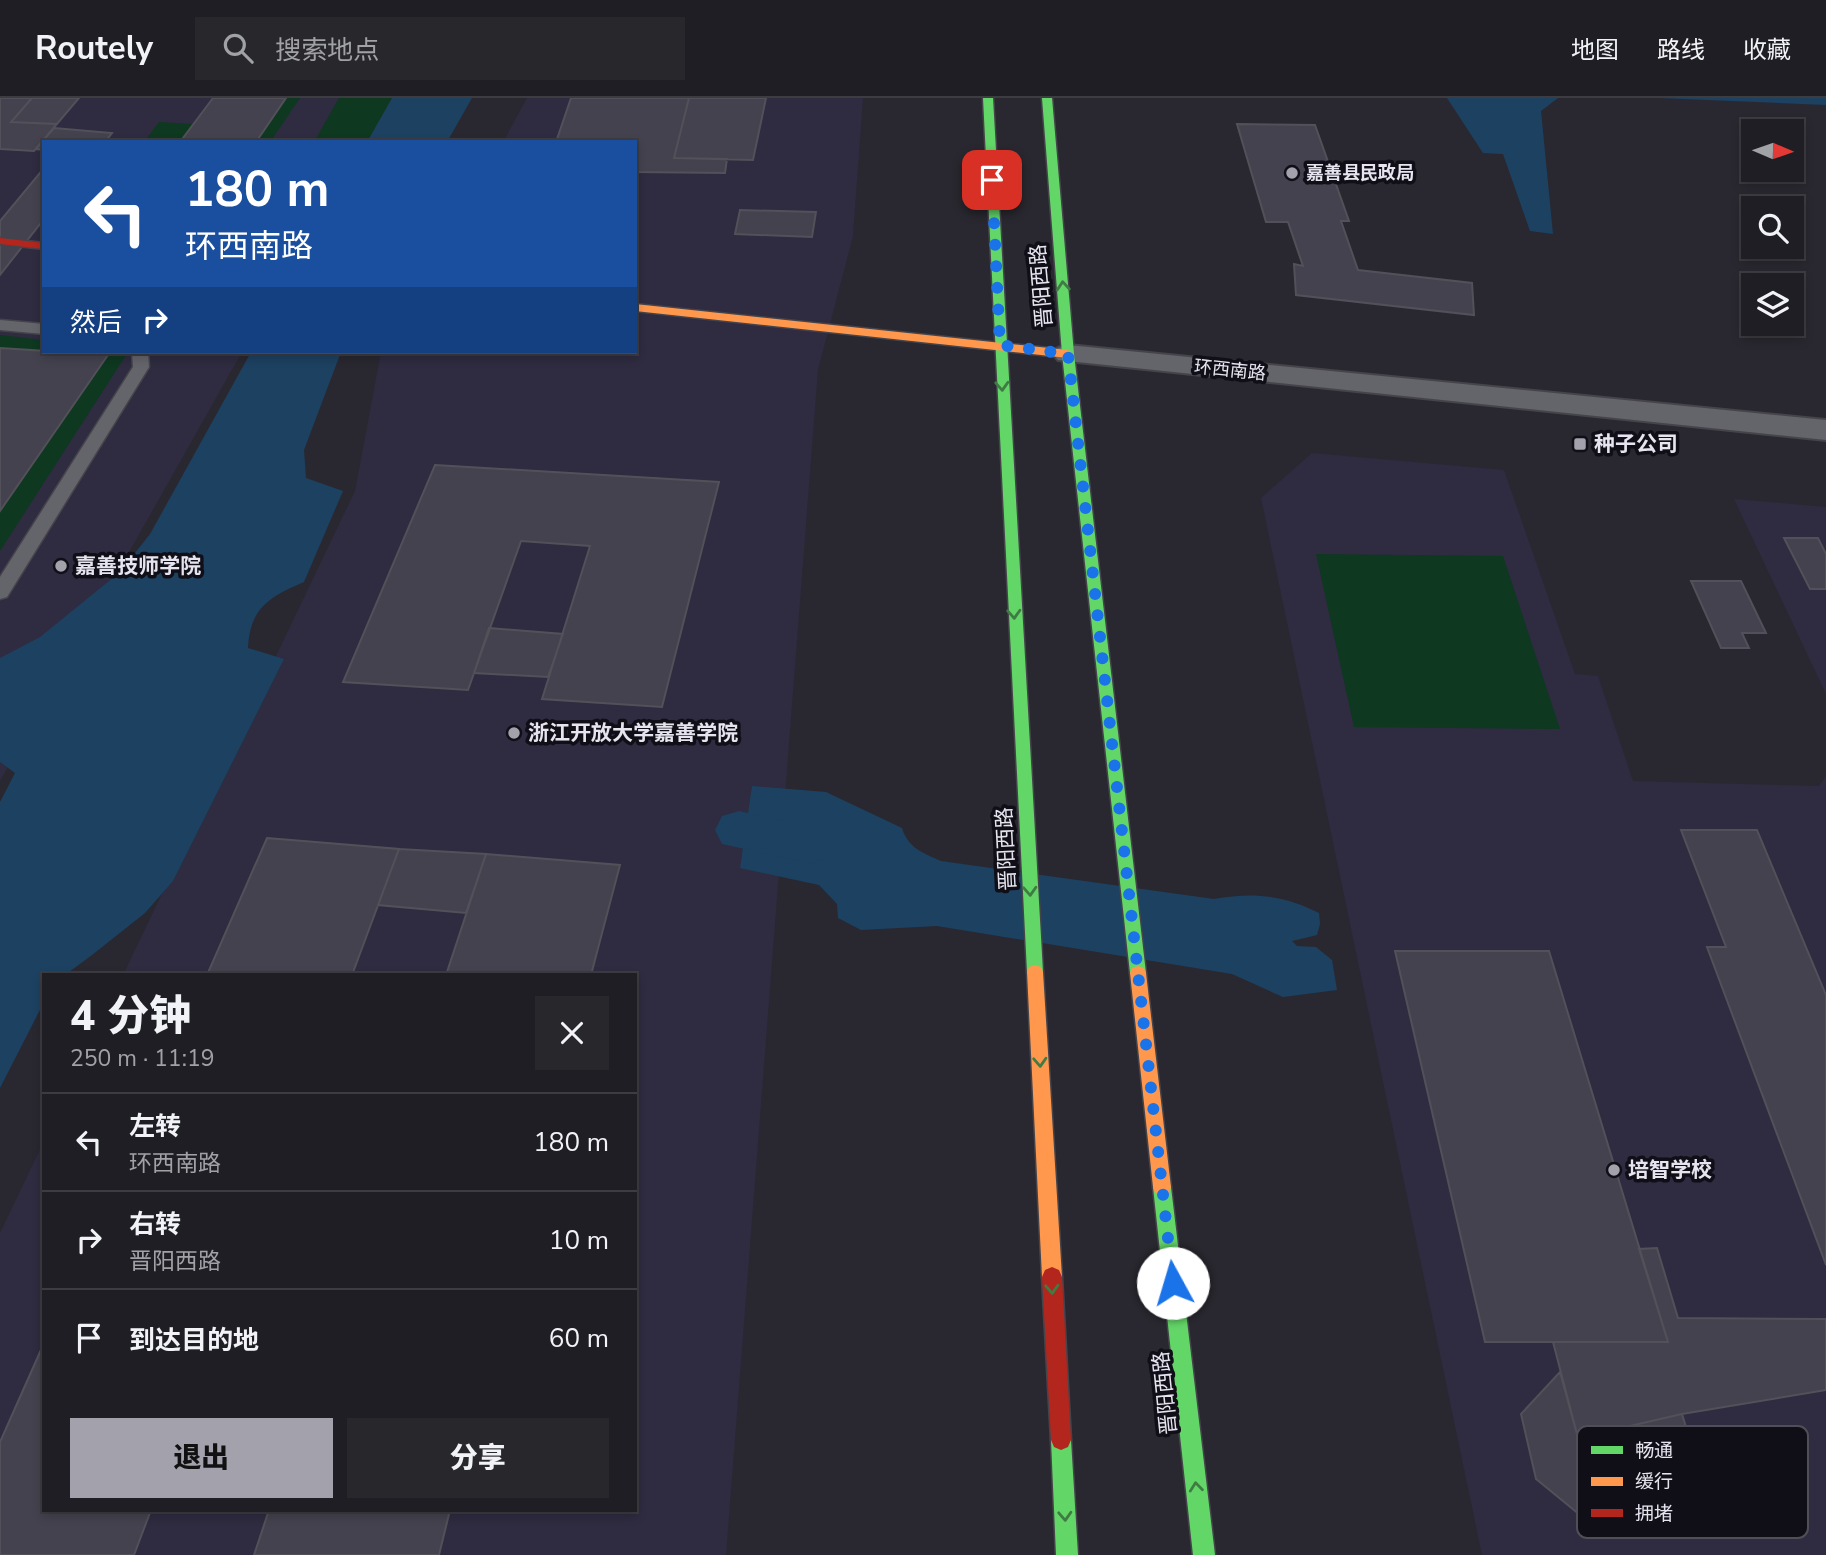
<!DOCTYPE html>
<html lang="zh">
<head>
<meta charset="utf-8">
<style>
	body { margin:0; font-family:"Nunito Sans","Noto Sans SC",sans-serif; background:#27272c; color:#f1f3f6; height:100vh; display:flex; flex-direction:column; font-size:26px; white-space:nowrap }
	* { box-sizing:border-box; margin:0 }
	p { font-size:23px; color:#a1a2a6 }
	.icon { flex:none; width:38px; height:38px; fill:none; stroke:currentColor; stroke-width:2; stroke-linecap:round; stroke-linejoin:round }
	.map { position:relative; flex:1; overflow:hidden }
	.sheet { position:absolute; left:42px; top:875px; width:595px; height:539px; display:flex; flex-direction:column; background:#1f1e24; border-radius:0px; box-shadow:0 4px 10px #0003,0 0 0 2px #3c3c41 }
	.sheet>* { flex:none }
	.guide { position:absolute; left:42px; top:42px; width:595px; height:214px; border-radius:0px; box-shadow:0 4px 10px #0003,0 0 0 2px #3c3c41; background:#1a4fa0; color:#fff; overflow:hidden }
	.needle { width:46px; rotate:92deg }
	.tools { position:absolute; left:1741px; top:21px; display:grid; gap:14px }
	.tools a { display:grid; place-items:center; width:63px; height:63px; border-radius:0px; background:#1f1e24; box-shadow:0 4px 10px #0003,0 0 0 2px #3c3c41; font-size:35px }
	.pin { position:absolute; display:grid; place-items:center; width:60px; height:60px; color:#fff; margin:-30px; border-radius:14px; box-shadow:0 4px 10px #0006 }
	.me { position:absolute; width:77px; margin:-38px; rotate:354deg; stroke-linejoin:round; filter:drop-shadow(0 0 5px #0008) }
	.turn { display:flex; align-items:center; gap:24px; height:147px; padding:0 28px; font-size:32px }
	.turn .icon { width:91px; height:91px; stroke-width:2.5 }
	.turn b { display:block; font-size:49px; line-height:60px }
	.then { display:flex; align-items:center; height:66px; padding:0 28px; background:#0003; gap:14px; font-size:26px }
	.round { display:grid; place-items:center; flex:none; width:74px; height:74px; border-radius:0px; background:#27272c }
	.overview { display:flex; align-items:center; justify-content:space-between; height:119px; padding:0 28px }
	h1 { font-size:42px; font-weight:800; line-height:52px }
	.primary-button { display:flex; gap:14px; margin-top:auto; padding:14px 28px }
	.primary-button a { flex:1; height:80px; border-radius:0px; background:#a3a2ac; color:#111; font-size:28px; font-weight:800; line-height:80px; text-align:center }
	.primary-button a+a { background:#27272c; color:#f1f3f6 }
	ul { padding:0; list-style:none }
	li { display:flex; align-items:center; gap:21px; height:98px; padding:0 28px; border-top:2px solid #3c3c41 }
	li div { flex:1 }
	li b { display:block; font-size:26px }
	li em { font-style:normal }
	header { display:flex; align-items:center; gap:42px; box-sizing:border-box; height:98px; padding:0 35px; background:#1f1e24; border-bottom:2px solid #3c3c41 }
	header strong { font-size:33px }
	nav { display:flex; gap:38px; margin-inline-start:auto; font-size:24px }
	.search { width:490px; height:63px; background:#27272c; display:flex; align-items:center; gap:18px; box-sizing:border-box; padding:0 24px; border-radius:0px; color:#a1a2a6; font-size:26px }
	.map>svg:first-child { display:block }
	.built { fill:#2f2b40 }
	.green { fill:#0e3820 }
	.water { fill:#1d4161 }
	.lines { fill:none; stroke-linecap:round; stroke-linejoin:round }
	.canal { fill:#1d4161; fill-rule:evenodd }
	.building { fill:#44424e; stroke:#525159; stroke-width:2 }
	.lane-casing { stroke:#45444b; stroke-width:3 }
	.street-casing { stroke:#45444b; stroke-width:4 }
	.fast-casing { stroke:#45444b; stroke-width:3 }
	.slow-casing { stroke:#45444b; stroke-width:3 }
	.jam-casing { stroke:#45444b; stroke-width:3 }
	.lane { fill:#64646b; fill-rule:evenodd }
	.street { fill:#64646b; fill-rule:evenodd }
	.fast { fill:#63d668; fill-rule:evenodd }
	.slow { fill:#ff974d; fill-rule:evenodd }
	.jam { fill:#b3261e; fill-rule:evenodd }
	.oneway { stroke:#3e7c43 }
	.route { stroke:#1a73e8; stroke-width:12; stroke-dasharray:0 21.6 }
	.poi-dot { fill:#a3a2ac; stroke:#100e16; stroke-width:2.5 }
	.labels { text-anchor:middle; dominant-baseline:central; stroke-width:7; stroke-linejoin:round; paint-order:stroke }
	.far-poi-label { font-size:18px; font-weight:bold; fill:#e5e4ef; stroke:#100e16; text-anchor:start }
	.far-street-label { font-size:18px; fill:#e5e4ef; stroke:#100e16 }
	.street-label { font-size:21px; fill:#e5e4ef; stroke:#100e16 }
	.poi-label { font-size:21px; font-weight:bold; fill:#e5e4ef; stroke:#100e16; text-anchor:start }
	.key { fill:#100e16; stroke:#504e57; stroke-width:2 }
	.key-label { font-size:19px; fill:#e5e4ef }
</style>
</head>
<body>
<header>
<strong>Routely</strong>
<div class="search"><svg class="icon" aria-label="search" viewBox="0 0 24 24"><circle cx="10" cy="10" r="6"/><path d="M15 15l6 6"/></svg>搜索地点</div>
<nav><a>地图</a><a>路线</a><a>收藏</a></nav>
</header>
<div class="map">
<svg width="1826" height="1457" viewBox="0 0 1826 1457">
	<rect width="100%" height="100%" fill="#292830"/>
	<path class="built" d="M0 0H386L361 44H44V254H242L0 683Z
		M527 0H863L853 138 818 272 726 1457H0V1135L44 1043V1412H635V877H123L355 393 381 254H635V44H503Z
		M1312 355 1504 372 1575 576 1598 578 1633 683 1819 688 1826 678V1457H1482L1261 400Z
		M1734 401 1826 409V596Z"/>
	<path class="green" d="M213 0H300L270 44H144L159 24 193 26Z
		M339 0H392L367 44H314Z
		M0 237 44 242V253L0 250Z
		M61 254H128L0 453V413L108 257Z
		M1316 456 1503 458 1560 631 1354 629Z"/>
	<path class="water" d="M392 0H472L447 44H367Z
		M1447 0H1558L1541 13 1553 136 1530 133 1503 56 1483 55Z
		M1659 0H1826V7Z
		M251 254H341L304 352 306 380 343 393 304 484C269 499 250 510 248 550L284 561 173 783 145 815 92 857 65 877H44V904L0 990V704L15 675 0 664V560L40 539 120 474 150 436Z
		M752 688 826 694 902 730C908 750 923 755 941 763L1214 801C1253 794 1284 797 1319 815L1320 826 1317 837 1292 843 1297 848 1316 849 1332 862 1337 892 1283 899 1232 876 937 828 861 832 838 820 837 806 819 787 740 770Z"/>
	<g class="lines">
		<path class="canal" d="M739 713 825 732 832 746 825 760 808 765 722 746 715 732 722 718Z"/>
	</g>
	<path class="building" d="M0 0H79L34 53 0 51Z
		M32 0H79L57 26 11 24Z
		M213 0H286L256 44H180Z
		M571 0H689L674 60 727 61 725 75 635 74V44H556Z
		M689 0H766L753 62 674 60Z
		M1237 26 1315 27 1349 123H1341L1358 172 1472 185 1474 217 1296 197 1294 166 1303 168 1288 124H1266Z
		M54 30 112 35 105 44H44V52L36 51Z
		M44 70V121L0 177V123Z
		M740 112 816 114 812 139 735 136Z
		M0 250 108 257 0 413Z
		M435 367 719 384 662 609 542 601 590 448 521 443 468 592 343 584Z
		M1784 440H1818L1826 456V491H1810Z
		M1691 483H1741L1766 535H1742L1749 550H1721Z
		M489 530 563 536 548 579 474 575Z
		M1681 732H1757L1826 897V1167L1707 849H1726Z
		M267 740 399 751 352 877H207Z
		M399 751 486 756 466 815 378 807Z
		M486 756 620 767 591 877H446Z
		M1395 853H1549L1668 1244H1485Z
		M1657 1150 1678 1220 1826 1221V1292L1682 1316 1578 1340 1553 1244H1668L1639 1151Z
		M44 1245V1412H151L134 1457H0V1344Z
		M1560 1274 1578 1340 1682 1316 1703 1385 1668 1438 1602 1435 1536 1381 1521 1316Z
		M269 1412H450L439 1457H254Z"/>
	<g class="lines">
		<g class="lane-casing">
			<path id="lane" d="M0 222 44 226V236L0 232Z
				M132 254H148L149 269 7 499 0 501V479L133 269Z"/>
		</g>
		<g class="street-casing">
			<path id="street" d="M1068 247 1826 322V342L1058 262 1053 256 1058 250Z"/>
		</g>
		<g class="fast-casing">
			<path id="fast" d="M983 0H993L1043 874 1041 879 1035 881 1029 879 1027 874Z
				M1042 0H1052L1074 256 1146 875 1144 880 1138 882 1132 880 1130 875 1062 256Z
				M1162 1080 1169 1083 1171 1089 1215 1457H1193L1153 1089 1155 1083Z
				M1061 1332 1068 1335 1071 1342 1078 1457H1056L1051 1342 1054 1335Z"/>
		</g>
		<g class="slow-casing">
			<path id="slow" d="M635 206 1068 252 1074 256 1068 260 635 213Z
				M1035 867 1041 869 1043 874 1062 1179 1059 1186 1052 1189 1045 1186 1042 1179 1027 874 1029 869Z
				M1138 868 1144 870 1146 875 1171 1089 1169 1095 1162 1098 1155 1095 1153 1089 1130 875 1132 870Z"/>
		</g>
		<g class="jam-casing">
			<path id="jam" d="M0 140 44 145V151L0 146Z
				M1052 1169 1059 1172 1062 1179 1071 1342 1068 1349 1061 1352 1054 1349 1051 1342 1042 1179 1045 1172Z"/>
		</g>
		<use href="#lane" class="lane"/>
		<use href="#street" class="street"/>
		<use href="#fast" class="fast"/>
		<use href="#slow" class="slow"/>
		<use href="#jam" class="jam"/>
	</g>
	<defs><path id="oneway-chevron" d="M-2-3.5L2.5 0L-2 3.5" fill="none" stroke-width="1.6" stroke-linecap="round" stroke-linejoin="round" transform="scale(1.75)"/></defs>
	<g class="oneway">
		<use href="#oneway-chevron" transform="translate(1063 188) rotate(-95)"/>
		<use href="#oneway-chevron" transform="translate(1002 288) rotate(87)"/>
		<use href="#oneway-chevron" transform="translate(1014 516) rotate(87)"/>
		<use href="#oneway-chevron" transform="translate(1030 793) rotate(87)"/>
		<use href="#oneway-chevron" transform="translate(1040 964) rotate(87)"/>
		<use href="#oneway-chevron" transform="translate(1052 1191) rotate(87)"/>
		<use href="#oneway-chevron" transform="translate(1196 1389) rotate(-96)"/>
		<use href="#oneway-chevron" transform="translate(1065 1418) rotate(87)"/>
	</g>
	<g class="lines">
		<path class="route" d="M992 82 1000 247 1068 256 1173 1185"/>
	</g>
	<g class="poi-dot">
		<circle cx="1292" cy="75" r="7"/>
		<rect x="1573" y="339" width="14" height="14" rx="3.5"/>
		<circle cx="61" cy="468" r="7"/>
		<circle cx="514" cy="635" r="7"/>
		<circle cx="1614" cy="1072" r="7"/>
	</g>
	<g class="labels">
		<g class="far-poi-label">
			<text x="1306" y="75">嘉善县民政局</text>
		</g>
		<g class="far-street-label">
			<text transform="translate(1230 272) rotate(6)">环西南路</text>
		</g>
		<g class="street-label">
			<text transform="translate(1041 188) rotate(-95)">晋阳西路</text>
			<text transform="translate(1006 751) rotate(-93)">晋阳西路</text>
			<text transform="translate(1165 1295) rotate(-96)">晋阳西路</text>
		</g>
		<g class="poi-label">
			<text x="1594" y="346">种子公司</text>
			<text x="75" y="468">嘉善技师学院</text>
			<text x="528" y="635">浙江开放大学嘉善学院</text>
			<text x="1628" y="1072">培智学校</text>
		</g>
	</g>
	<rect x="1577" y="1328" width="231" height="112" rx="10" class="key"/>
	<rect x="1591" y="1348" width="32" height="8" fill="#63d668"/>
	<rect x="1591" y="1379" width="32" height="9" fill="#ff974d"/>
	<rect x="1591" y="1411" width="32" height="8" fill="#b3261e"/>
	<g class="key-label">
		<text x="1635" y="1359">畅通</text>
		<text x="1635" y="1390">缓行</text>
		<text x="1635" y="1422">拥堵</text>
	</g>
</svg>
<div class="tools">
<a><svg class="needle" viewBox="-14 -14 28 28"><path d="M0-13l5 13h-10z" fill="#e53935"/><path d="M0 13l5-13h-10z" fill="#a1a2a6"/></svg></a>
<a><svg class="icon" aria-label="search" viewBox="0 0 24 24"><circle cx="10" cy="10" r="6"/><path d="M15 15l6 6"/></svg></a>
<a><svg class="icon" aria-label="layers" viewBox="0 0 24 24"><path d="M12 4l9 5-9 5-9-5zM3 14l9 5 9-5"/></svg></a>
</div>
<div class="pin" style="left:992px;top:82px;background:#d93025"><svg class="icon" aria-label="arrive" viewBox="0 0 24 24"><path d="M6 21V4h12l-3 4 3 4H6"/></svg></div>
<svg class="me" style="left:1173px;top:1185px" viewBox="-20 -20 40 40"><circle r="19" fill="#fff"/><path d="M0-13L10 11 0 6-10 11z" fill="#1a73e8"/></svg>
<div class="guide">
<div class="turn"><svg class="icon" aria-label="left" viewBox="0 0 24 24"><path d="M17 20v-9H6M10 6l-5 5 5 5"/></svg><div><b>180 m</b>环西南路</div></div>
<div class="then">然后<svg class="icon" aria-label="right" viewBox="0 0 24 24"><path d="M7 20v-9h11M14 6l5 5-5 5"/></svg></div>
</div>
<section class="sheet">
<div class="overview"><div><h1>4 分钟</h1><p>250 m · 11:19</p></div><a class="round"><svg class="icon" aria-label="close" viewBox="0 0 24 24"><path d="M6 6l12 12M18 6L6 18"/></svg></a></div>
<ul>
<li><svg class="icon" aria-label="left" viewBox="0 0 24 24"><path d="M17 20v-9H6M10 6l-5 5 5 5"/></svg><div><b>左转</b><p>环西南路</p></div><em>180 m</em></li>
<li><svg class="icon" aria-label="right" viewBox="0 0 24 24"><path d="M7 20v-9h11M14 6l5 5-5 5"/></svg><div><b>右转</b><p>晋阳西路</p></div><em>10 m</em></li>
<li><svg class="icon" aria-label="arrive" viewBox="0 0 24 24"><path d="M6 21V4h12l-3 4 3 4H6"/></svg><div><b>到达目的地</b></div><em>60 m</em></li>
</ul>
<div class="primary-button"><a>退出</a><a>分享</a></div>
</section>
</div>
</body>
</html>
